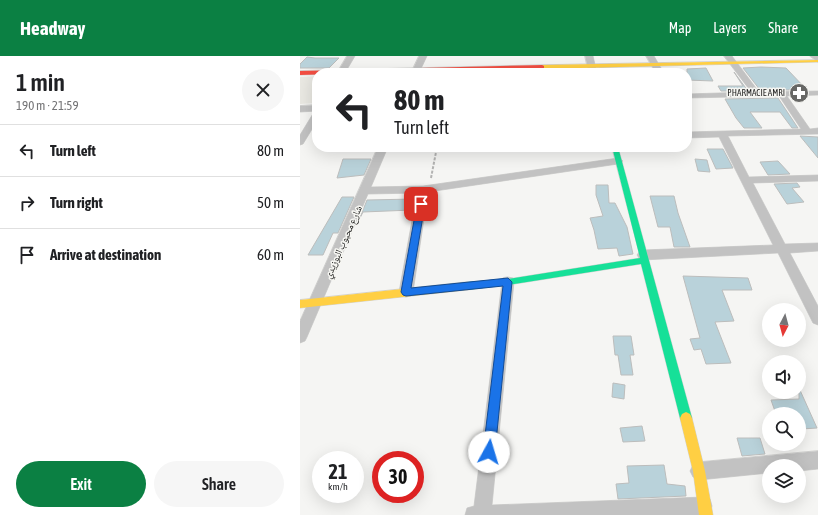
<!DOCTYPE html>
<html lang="en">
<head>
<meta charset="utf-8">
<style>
	body { margin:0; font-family:"Asap Condensed","Noto Naskh Arabic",sans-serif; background:#f6f6f6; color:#202124; height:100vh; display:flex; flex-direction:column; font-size:15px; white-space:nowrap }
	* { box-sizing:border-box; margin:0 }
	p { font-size:13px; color:#757577 }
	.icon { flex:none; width:22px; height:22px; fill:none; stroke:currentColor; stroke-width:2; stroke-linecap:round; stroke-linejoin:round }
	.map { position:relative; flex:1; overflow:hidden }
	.panel { display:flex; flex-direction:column; background:#fff; width:300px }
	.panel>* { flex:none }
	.top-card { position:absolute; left:12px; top:12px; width:380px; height:84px; border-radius:16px; box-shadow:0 4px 16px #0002; background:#fff; color:#202124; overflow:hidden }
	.needle { width:26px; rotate:186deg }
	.controls { position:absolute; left:462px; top:247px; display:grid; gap:8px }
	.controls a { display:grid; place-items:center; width:44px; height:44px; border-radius:50%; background:#fff; box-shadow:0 4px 16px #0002; font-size:20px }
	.speed { position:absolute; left:12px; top:395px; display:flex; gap:8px; font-size:20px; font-weight:700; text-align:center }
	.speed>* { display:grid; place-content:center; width:52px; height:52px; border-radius:50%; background:#fff; box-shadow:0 4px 16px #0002; line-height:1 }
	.speed small { font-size:10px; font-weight:400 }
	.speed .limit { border:6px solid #d22; background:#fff; color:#111 }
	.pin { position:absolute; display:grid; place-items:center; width:34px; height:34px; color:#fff; margin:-17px; border-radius:8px; box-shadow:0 2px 6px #0006 }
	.me { position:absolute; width:44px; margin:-22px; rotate:6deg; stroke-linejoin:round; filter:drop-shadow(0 0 3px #0008) }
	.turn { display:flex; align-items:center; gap:14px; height:84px; padding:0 16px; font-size:18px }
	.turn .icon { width:52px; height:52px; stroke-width:2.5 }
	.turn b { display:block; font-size:28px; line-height:34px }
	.round { display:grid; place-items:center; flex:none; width:42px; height:42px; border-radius:21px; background:#f6f6f6 }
	.summary { display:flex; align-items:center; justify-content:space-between; height:68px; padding:0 16px }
	h1 { font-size:24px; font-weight:600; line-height:30px }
	.button { display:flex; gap:8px; margin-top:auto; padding:8px 16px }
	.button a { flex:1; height:46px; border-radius:24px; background:#0b8043; color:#fff; font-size:16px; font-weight:600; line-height:46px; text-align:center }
	.button a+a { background:#f6f6f6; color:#202124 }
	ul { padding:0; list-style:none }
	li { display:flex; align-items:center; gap:12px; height:52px; padding:0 16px; border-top:1px solid #e0e0e0 }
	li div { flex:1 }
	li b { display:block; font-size:15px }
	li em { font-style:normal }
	header { display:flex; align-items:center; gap:24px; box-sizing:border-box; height:56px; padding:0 20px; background:#0b8043; color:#fff }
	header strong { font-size:19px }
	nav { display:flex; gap:22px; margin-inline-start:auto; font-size:14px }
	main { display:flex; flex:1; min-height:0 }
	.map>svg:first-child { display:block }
	.built { fill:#e9e8e2 }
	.building { fill:#b9d2da; stroke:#bcbdbc }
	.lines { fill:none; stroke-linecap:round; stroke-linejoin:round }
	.street-casing { stroke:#d2d2d0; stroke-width:1 }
	.fast-casing { stroke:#d2d2d0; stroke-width:1 }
	.slow-casing { stroke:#d2d2d0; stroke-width:1 }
	.jam-casing { stroke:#d2d2d0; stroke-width:1 }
	.path { stroke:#b3b3b2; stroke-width:2; stroke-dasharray:3 1.5; stroke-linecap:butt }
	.street { fill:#c2c2c2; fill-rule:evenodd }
	.fast { fill:#16e098; fill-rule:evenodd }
	.slow { fill:#ffcf43; fill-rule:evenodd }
	.jam { fill:#f24e42; fill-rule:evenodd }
	.route { fill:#1a73e8; stroke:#114b97 }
	.labels { text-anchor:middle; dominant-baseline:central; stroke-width:3; stroke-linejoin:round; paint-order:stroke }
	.far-poi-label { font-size:9px; fill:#1a1a19; stroke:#f6f6f2; text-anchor:end }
	.street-label { font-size:10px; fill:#1a1a19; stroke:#f6f6f2 }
</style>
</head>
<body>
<header>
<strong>Headway</strong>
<nav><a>Map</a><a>Layers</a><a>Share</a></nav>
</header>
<main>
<section class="panel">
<div class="summary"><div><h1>1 min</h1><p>190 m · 21:59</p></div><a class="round"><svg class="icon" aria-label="close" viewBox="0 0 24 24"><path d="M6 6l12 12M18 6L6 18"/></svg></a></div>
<ul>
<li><svg class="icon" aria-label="left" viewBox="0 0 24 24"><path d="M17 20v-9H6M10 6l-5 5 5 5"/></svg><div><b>Turn left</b></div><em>80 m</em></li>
<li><svg class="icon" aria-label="right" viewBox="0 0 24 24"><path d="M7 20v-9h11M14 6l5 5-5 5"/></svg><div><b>Turn right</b></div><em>50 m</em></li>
<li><svg class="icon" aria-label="arrive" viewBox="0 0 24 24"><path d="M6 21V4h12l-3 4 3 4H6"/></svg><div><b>Arrive at destination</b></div><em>60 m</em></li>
</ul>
<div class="button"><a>Exit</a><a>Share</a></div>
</section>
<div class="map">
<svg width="518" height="459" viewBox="0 0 518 459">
	<rect width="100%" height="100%" fill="#f5f5f3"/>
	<path class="built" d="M17 20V45L16 47 0 48V21Z"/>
	<path class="building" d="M7 1 15 2H39L29 12H0V8Z
		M461 11 486 12 507 34H460L443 12Z
		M406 12 413 25 387 24V13Z
		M434 16 448 35H421L418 30H443Z
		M478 42 498 72H492L480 56H450L462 72H444L436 62 425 43Z
		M500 80 518 81V102Z
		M407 93H423L433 112 416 113Z
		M43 103H71L64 119 37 122Z
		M395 103 407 104 410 116 398 115Z
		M478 105 490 118 468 119 460 106Z
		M497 127 500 131 492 132 504 146 487 148 474 128Z
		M296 129H308L309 147H315L327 171 333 198 319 200 317 192 298 193 294 174 290 162 303 160 296 139Z
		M350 140H374L378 157 390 191H374L370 171H358Z
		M42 141H54L38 177H33L23 199H8Z
		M114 143 112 154 63 156 59 164 67 144Z
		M383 220 448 222 452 234H422L434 265 415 266 431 307 406 308 401 293 394 294 390 283 400 282Z
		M313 280H331L334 299H330L333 319H321L318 299H315Z
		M313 327 325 329 324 343 312 341Z
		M499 332 504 343 517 372 501 373 499 368V358H495L494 356 476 358 471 344 499 343Z
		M342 370 345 385 323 386 320 372Z
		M437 382H460L465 398 442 400Z
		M364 409 367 428 385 430 386 440 318 443 316 428 329 427 327 410Z"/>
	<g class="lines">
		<g class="street-casing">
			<path id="street" d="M47 0H55L45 17H37Z
				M119 0H127L119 17H111Z
				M285 0H293L297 17H289Z
				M346 0H354L364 17H356Z
				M424 0H432L459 36 518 35V39L487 40 510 73 518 72V78L428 80 449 121 518 119V125L453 127 485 188 518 187V195L490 197 518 250V269L513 267 478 197 343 204 339 202 337 199 339 196 343 194 473 189 419 81 387 82V76L501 73 479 40 387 42V38L451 36Z
				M510 0H518V6Z
				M17 49V55L0 56V50Z
				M17 55V65L3 88 0 89V79L14 56Z
				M78 91H88L71 131 123 130 318 102 323 105 318 108 128 136 113 236 111 240 106 241 101 240 99 236 117 137 68 138 7 281 5 285 0 287V265Z
				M208 221 213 222 214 226 192 449 403 441 410 443 412 450 410 457 404 459H165L167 452 174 450 202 226 203 222Z
				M518 395V413L499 415V410H469V417L399 424 393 421 390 415 393 409 399 406Z"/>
		</g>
		<g class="fast-casing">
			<path id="fast" d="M312 91H318L392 362 390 366 386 368 382 366 380 362 341 208 208 229 167 234 164 233 162 230 164 227 167 226 208 223 340 202Z"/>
		</g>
		<g class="slow-casing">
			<path id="slow" d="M518 4V6L242 13 239 11 242 9Z
				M167 226 170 227 172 230 170 233 167 234 0 252V244Z
				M386 356 390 358 392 362 405 415 413 459H399L393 415 380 362 382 358Z"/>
		</g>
		<g class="jam-casing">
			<path id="jam" d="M242 9 244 10V12L0 19V15Z"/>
		</g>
		<path class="path" d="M131 122 137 91"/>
		<use href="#street" class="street"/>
		<use href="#fast" class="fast"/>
		<use href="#slow" class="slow"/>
		<use href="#jam" class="jam"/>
	</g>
	<path class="route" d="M121 145 125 148 111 232 208 222 212 226 195 396 193 401 189 403 185 401 183 396 203 230 106 240 103 239 101 236 117 148Z"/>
	<defs>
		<g id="pharmacy-disc" transform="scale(1)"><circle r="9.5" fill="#676765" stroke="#f6f6f2"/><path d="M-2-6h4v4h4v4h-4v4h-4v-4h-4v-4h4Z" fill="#fff"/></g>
	</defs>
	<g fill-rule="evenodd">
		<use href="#pharmacy-disc" x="499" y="37"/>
	</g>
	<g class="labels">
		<g class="far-poi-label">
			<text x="485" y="37">PHARMACIE AMRI</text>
		</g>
		<g class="street-label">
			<text transform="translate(43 186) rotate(-66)">شارع محبوب البوزيدي</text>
		</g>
	</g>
</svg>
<div class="controls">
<a><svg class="needle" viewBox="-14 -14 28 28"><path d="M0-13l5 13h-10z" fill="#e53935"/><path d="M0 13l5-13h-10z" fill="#757577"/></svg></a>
<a><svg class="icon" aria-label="sound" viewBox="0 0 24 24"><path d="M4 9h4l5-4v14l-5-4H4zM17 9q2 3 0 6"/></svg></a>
<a><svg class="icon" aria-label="search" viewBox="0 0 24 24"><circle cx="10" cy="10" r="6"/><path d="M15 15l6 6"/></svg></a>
<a><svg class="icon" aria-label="layers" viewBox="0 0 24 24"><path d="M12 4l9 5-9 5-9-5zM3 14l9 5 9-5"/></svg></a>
</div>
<div class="speed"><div>21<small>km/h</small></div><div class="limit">30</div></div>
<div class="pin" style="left:121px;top:148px;background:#d93025"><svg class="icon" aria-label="arrive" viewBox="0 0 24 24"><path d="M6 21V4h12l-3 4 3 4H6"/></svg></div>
<svg class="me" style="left:189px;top:396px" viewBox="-20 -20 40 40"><circle r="19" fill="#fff"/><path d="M0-13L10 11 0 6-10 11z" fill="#1a73e8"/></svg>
<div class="top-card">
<div class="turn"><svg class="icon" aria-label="left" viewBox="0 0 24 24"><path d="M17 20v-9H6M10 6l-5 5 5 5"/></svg><div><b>80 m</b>Turn left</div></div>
</div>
</div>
</main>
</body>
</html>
